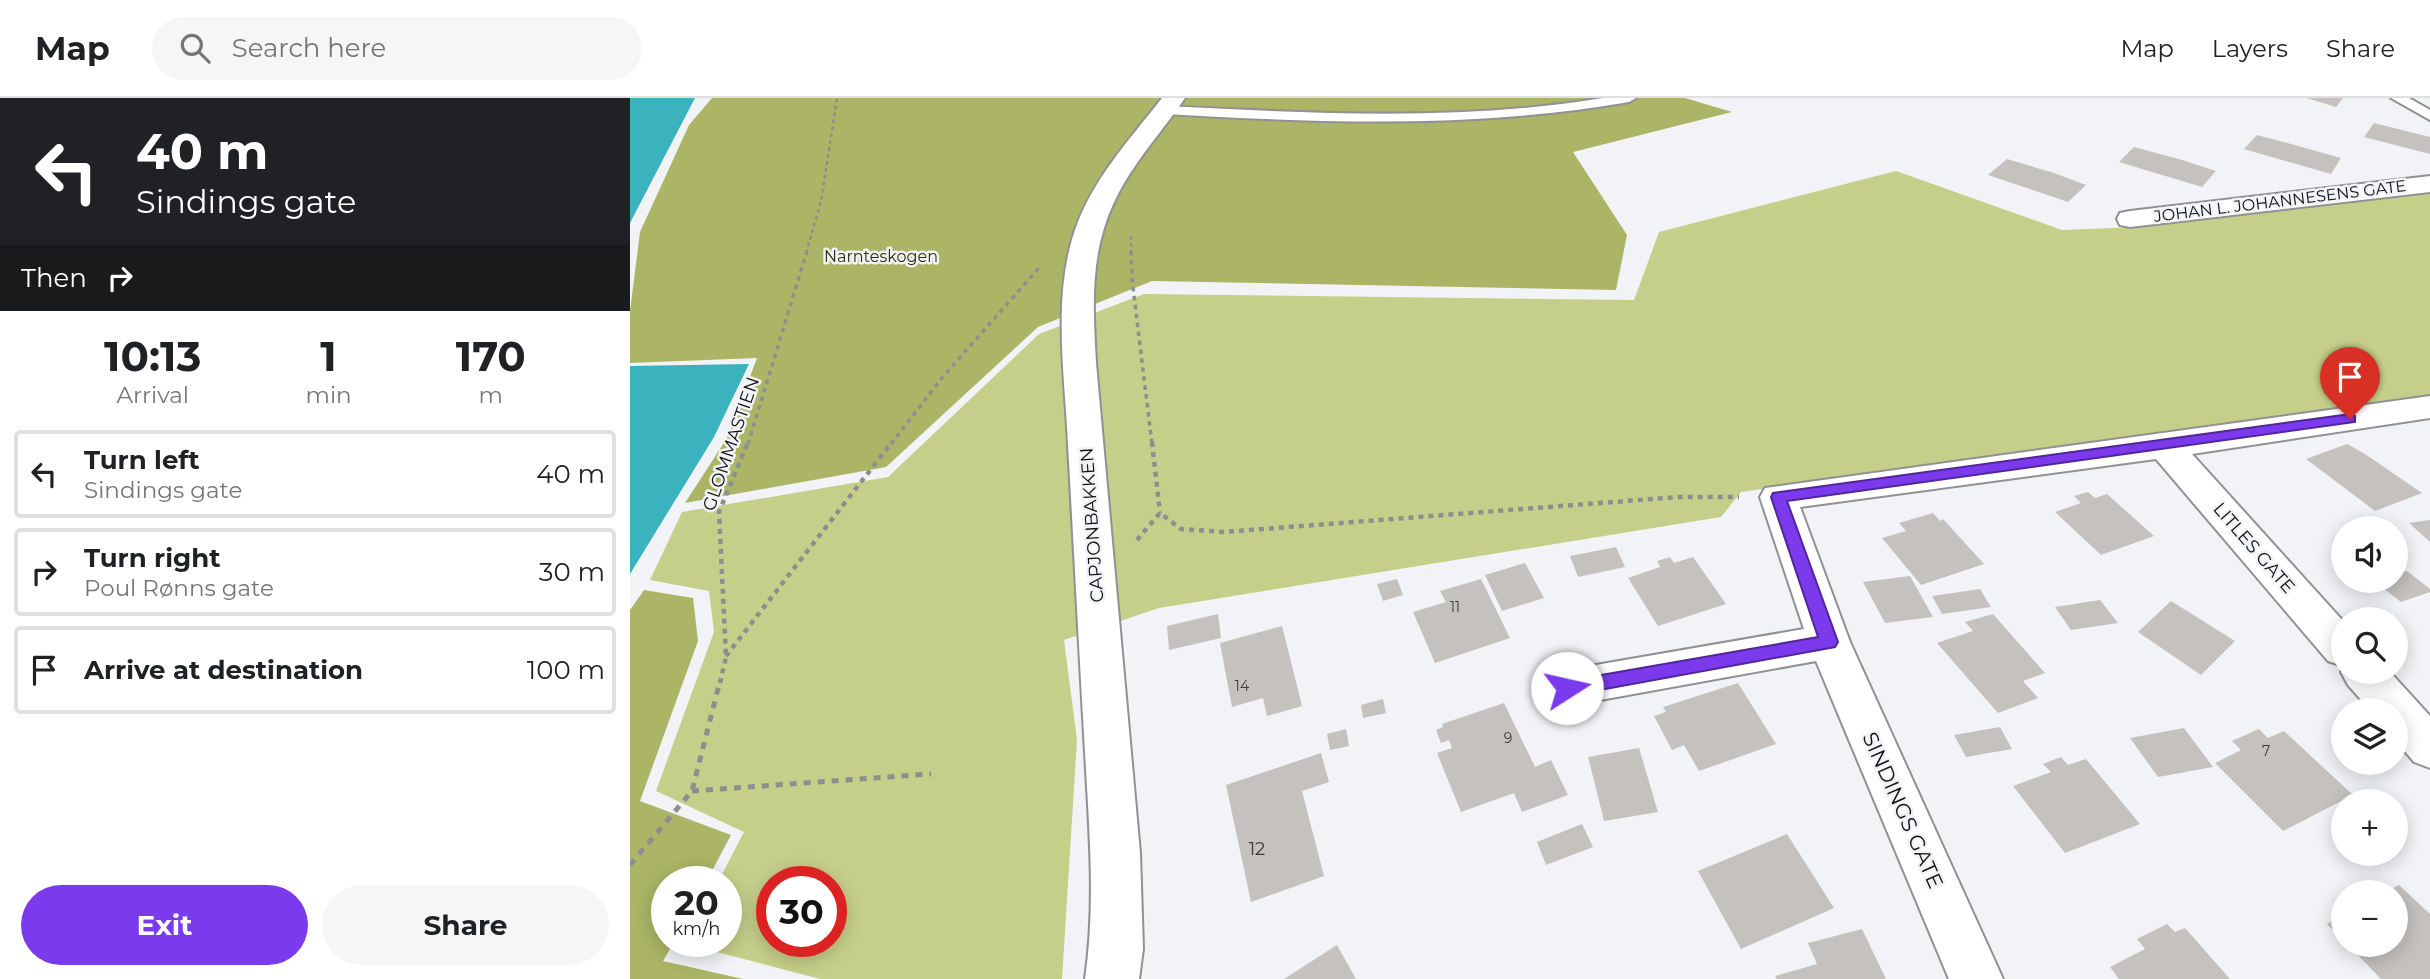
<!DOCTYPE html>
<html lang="en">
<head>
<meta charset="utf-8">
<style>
	body { margin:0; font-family:Montserrat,sans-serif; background:#f6f6f6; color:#202124; height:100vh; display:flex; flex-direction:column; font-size:26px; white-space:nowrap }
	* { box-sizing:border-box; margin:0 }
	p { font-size:23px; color:#757577 }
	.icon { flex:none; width:38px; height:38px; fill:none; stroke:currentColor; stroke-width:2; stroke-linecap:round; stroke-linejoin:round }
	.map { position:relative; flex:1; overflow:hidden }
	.side { display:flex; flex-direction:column; background:#fff; width:630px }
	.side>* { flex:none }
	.hud { background:#202124; color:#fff; overflow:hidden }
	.buttons { position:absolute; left:1701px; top:418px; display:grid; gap:14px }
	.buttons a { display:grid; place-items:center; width:77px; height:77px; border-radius:50%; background:#fff; box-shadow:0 4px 18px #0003; font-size:35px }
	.speed { position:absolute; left:21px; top:768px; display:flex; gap:14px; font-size:35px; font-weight:700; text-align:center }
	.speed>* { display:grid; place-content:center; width:91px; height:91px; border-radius:50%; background:#fff; box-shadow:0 4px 18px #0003; line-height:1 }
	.speed small { font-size:18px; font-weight:400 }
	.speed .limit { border:10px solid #d22; background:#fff; color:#111 }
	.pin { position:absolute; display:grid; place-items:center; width:60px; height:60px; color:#fff; margin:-72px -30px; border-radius:50% 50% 50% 0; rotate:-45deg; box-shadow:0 0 7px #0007 }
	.pin .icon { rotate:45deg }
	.me { position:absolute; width:77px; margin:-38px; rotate:80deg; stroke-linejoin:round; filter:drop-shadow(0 0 5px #0008) }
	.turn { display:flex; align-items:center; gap:24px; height:147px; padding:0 21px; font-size:32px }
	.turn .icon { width:91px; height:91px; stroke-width:2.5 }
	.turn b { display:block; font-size:49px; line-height:60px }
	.then { display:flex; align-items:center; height:66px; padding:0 21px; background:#0003; gap:14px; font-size:26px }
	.eta { display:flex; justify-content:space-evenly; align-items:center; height:119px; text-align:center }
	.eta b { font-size:42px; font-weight:700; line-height:49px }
	.cta { display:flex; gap:14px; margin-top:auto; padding:14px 21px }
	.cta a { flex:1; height:80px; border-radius:42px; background:#7c3aed; color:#fff; font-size:28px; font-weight:700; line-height:80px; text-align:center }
	.cta a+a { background:#f6f6f6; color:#202124 }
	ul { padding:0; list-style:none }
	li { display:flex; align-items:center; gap:21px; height:88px; margin:0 14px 10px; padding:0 7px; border:4px solid #e0e0e0; border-radius:7px }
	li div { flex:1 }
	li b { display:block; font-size:26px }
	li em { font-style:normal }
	header { display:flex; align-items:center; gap:42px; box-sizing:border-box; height:98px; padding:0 35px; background:#fff; border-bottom:2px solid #e0e0e0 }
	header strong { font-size:33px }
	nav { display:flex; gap:38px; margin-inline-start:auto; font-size:24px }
	.search { width:490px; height:63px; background:#f6f6f6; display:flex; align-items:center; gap:18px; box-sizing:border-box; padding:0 24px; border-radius:38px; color:#757577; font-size:26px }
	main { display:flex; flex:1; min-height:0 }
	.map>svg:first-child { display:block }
	.green { fill:#c6cf89; fill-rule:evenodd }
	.forest { fill:#abb565 }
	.water { fill:#3bb3bf }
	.building { fill:#c4c1bf }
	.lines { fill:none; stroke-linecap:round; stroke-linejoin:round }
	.lane-casing { stroke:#919194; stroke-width:4 }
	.street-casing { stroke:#919194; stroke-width:4 }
	.secondary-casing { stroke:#919194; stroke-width:4 }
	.path-far3 { stroke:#8d8e90; stroke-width:2.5; stroke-dasharray:3.5 3.5; stroke-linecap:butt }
	.path-far2 { stroke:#8d8e90; stroke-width:3.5; stroke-dasharray:4.5 4.5; stroke-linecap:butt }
	.path-far1 { stroke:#8d8e90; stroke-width:4.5; stroke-dasharray:5 5; stroke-linecap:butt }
	.path { stroke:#8d8e90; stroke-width:5; stroke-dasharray:7 7; stroke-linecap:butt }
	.lane { fill:#fff; fill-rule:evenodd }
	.street { fill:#fff; fill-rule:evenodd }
	.secondary { fill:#fff; fill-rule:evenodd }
	.route { fill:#7c3aed; stroke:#51269a; stroke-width:2 }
	.labels { text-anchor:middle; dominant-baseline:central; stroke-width:5; stroke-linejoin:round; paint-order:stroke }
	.number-label { font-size:14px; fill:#3c3c3c }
	.far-street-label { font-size:16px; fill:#0f0f10; stroke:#f2f3f6 }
	.far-park-label { font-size:16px; fill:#2c2f0c; stroke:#f2f3f6 }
	.street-label { font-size:18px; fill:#0f0f10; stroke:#f2f3f6 }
	.near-number-label { font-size:18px; fill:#3c3c3c }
	.near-street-label { font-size:21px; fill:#0f0f10; stroke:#f2f3f6 }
</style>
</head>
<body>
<header>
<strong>Map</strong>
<div class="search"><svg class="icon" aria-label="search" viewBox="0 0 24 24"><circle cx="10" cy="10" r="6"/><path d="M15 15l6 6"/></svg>Search here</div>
<nav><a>Map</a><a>Layers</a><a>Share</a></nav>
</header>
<main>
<section class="side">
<div class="hud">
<div class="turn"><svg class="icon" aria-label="left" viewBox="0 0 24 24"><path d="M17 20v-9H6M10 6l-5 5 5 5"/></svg><div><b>40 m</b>Sindings gate</div></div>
<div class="then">Then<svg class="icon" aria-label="right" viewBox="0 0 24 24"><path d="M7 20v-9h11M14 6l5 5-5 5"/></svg></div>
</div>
<div class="eta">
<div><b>10:13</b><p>Arrival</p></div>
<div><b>1</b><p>min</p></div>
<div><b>170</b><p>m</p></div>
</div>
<ul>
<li><svg class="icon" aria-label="left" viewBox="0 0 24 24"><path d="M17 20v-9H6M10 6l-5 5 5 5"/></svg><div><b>Turn left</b><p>Sindings gate</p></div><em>40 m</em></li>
<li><svg class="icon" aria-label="right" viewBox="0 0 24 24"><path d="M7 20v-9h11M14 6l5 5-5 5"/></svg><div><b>Turn right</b><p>Poul Rønns gate</p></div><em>30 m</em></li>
<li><svg class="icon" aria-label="arrive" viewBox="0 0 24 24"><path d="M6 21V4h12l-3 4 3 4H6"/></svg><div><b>Arrive at destination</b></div><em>100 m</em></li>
</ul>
<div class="cta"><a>Exit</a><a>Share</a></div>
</section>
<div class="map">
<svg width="1800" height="881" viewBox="0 0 1800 881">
	<rect width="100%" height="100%" fill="#f2f3f6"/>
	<path class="green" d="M1266 73 1432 132 1510 129 1800 93V297L1111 394 1091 419 529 510 434 542 447 642 432 881H190L56 846 57 844H96V784H88L114 734 26 693 84 534 79 493 20 482 52 414 258 379 409 236 514 196 1004 202 1029 134ZM142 784H201V844H142Z"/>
	<path class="forest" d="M82 0H1055L1102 14 943 54 997 137 986 192 522 183 408 229 256 369 55 405 97 340 127 260 0 265V213L10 134 59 27Z
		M14 492 63 500 68 543 10 703 101 737 76 784H37V844H44L33 863 113 881H0V512Z"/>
	<path class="water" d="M0 0H65L0 125Z
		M119 266 84 339 0 476V268Z"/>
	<path class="building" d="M1676 0H1713L1706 9Z
		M1744 25 1800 39V56L1734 39Z
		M1627 37 1661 46 1711 60 1701 76 1614 51Z
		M1504 49 1552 62 1586 73 1572 89 1489 64Z
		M1377 61 1424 75 1456 87 1438 104 1358 77Z
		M1717 346 1735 356 1792 395 1745 413 1676 361Z
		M1458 394 1465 400 1477 396 1524 438 1471 457 1425 414 1451 405 1444 398Z
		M1303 415 1310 423 1313 421 1354 466 1291 487 1252 440 1276 433 1269 425Z
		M1800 422V444L1779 425Z
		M986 449 995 469 948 479 940 458Z
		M1040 459 1044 465 1063 459 1096 506 1028 528 998 480 1030 469 1027 463Z
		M895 465 914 500 872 513 855 477Z
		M1777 473 1800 491V494L1771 504 1744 483H1766V476Z
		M1280 478 1303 519 1255 525 1233 484Z
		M767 481 773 497 753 503 747 486Z
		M851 481 880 540 805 565 783 514 816 504 810 493Z
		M1350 491 1361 509 1312 516 1302 498Z
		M1470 502 1488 525 1441 532 1425 509Z
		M1541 503 1605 543 1571 577 1508 534Z
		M588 516 591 540 539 552 537 528Z
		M1363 516 1415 575 1393 583 1408 600 1368 615 1307 545 1343 533 1335 524Z
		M652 528 672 608 637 618 633 600 602 609 590 545Z
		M1108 585 1146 646 1069 673 1054 647 1042 652 1024 618 1036 614 1033 609Z
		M753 601 756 615 733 620 731 607Z
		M874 605 905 669 921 662 938 697 892 714 884 695 831 714 807 655 822 650 819 642 811 645 806 632 813 629 812 626Z
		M1370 629 1382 651 1336 659 1324 637Z
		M1554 630 1583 669 1528 679 1500 640Z
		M716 631 719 648 700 652 697 636Z
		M1629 631 1638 640 1654 633 1723 697 1653 733 1585 665 1611 652 1602 643Z
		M1009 650 1028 714 974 723 958 659Z
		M691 655 699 684 672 693 694 778 621 804 596 687Z
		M1431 659 1438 667 1456 661 1510 726 1435 755 1383 688 1421 674 1413 666Z
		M952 726 963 749 916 767 907 744Z
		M1157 736 1204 810 1111 851 1068 773Z
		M1769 787 1800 816V881H1751L1718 847H1766V794H1755Z
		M1713 817V842L1697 826Z
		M1537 826 1545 834 1555 830 1600 881H1489L1480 869 1515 851 1507 841Z
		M1232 831 1256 881H1147L1145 878 1187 866 1178 845Z
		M707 847 726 881H654Z"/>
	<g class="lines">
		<g class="lane-casing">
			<path id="lane" d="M973 0H1006L999 4C844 31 691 25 535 16L528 12 535 8C681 15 828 24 973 0Z
				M1761 0H1779L1800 12V22Z"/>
		</g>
		<g class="street-casing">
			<path id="street" d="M1800 78V94L1500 129 1490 127 1487 121 1490 115 1500 113Z
				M1800 298V320L1562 356 1713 523V568L1698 563 1526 361 1170 409 1220 544 1373 881H1319L1186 563 937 608 921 603 915 590 921 577 937 572 1174 531 1130 399 1135 390Z
				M1713 570V574H1760L1800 618V670L1784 664 1766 643V612H1740L1718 587 1711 574Z"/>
		</g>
		<g class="secondary-casing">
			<path id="secondary" d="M532 0H555C538 25 518 48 501 74 459 138 462 192 466 265L510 755 513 851 509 881H455C466 806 459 729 455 654 449 552 444 450 438 347 435 278 422 199 445 132 462 82 500 41 532 0Z"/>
		</g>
		<path class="path-far3" d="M501 138V155
			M176 155 191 104 207 0"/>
		<path class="path-far2" d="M501 153 502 181 522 346
			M118 346 177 153
			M261 346 311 281 409 170"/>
		<path class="path-far1" d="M522 344 530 415
			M507 442 530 415 551 431 594 434 1048 399H1109
			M96 558 262 344
			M90 585 96 559 89 414 118 344"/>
		<path class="path" d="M62 693 301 676
			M0 767 62 693 90 583"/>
		<use href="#lane" class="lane"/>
		<use href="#street" class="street"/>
		<use href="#secondary" class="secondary"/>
	</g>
	<path class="route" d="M1720 316 1725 318V324L1157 403 1208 544 1205 549 937 598 931 596 928 590 931 585 937 583 1188 539 1141 399 1143 395Z"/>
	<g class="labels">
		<g class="number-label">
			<text x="825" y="509">11</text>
			<text x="612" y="588">14</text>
			<text x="878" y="640">9</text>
			<text x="1636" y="653">7</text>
		</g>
		<g class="far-street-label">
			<text transform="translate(1650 103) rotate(-7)">JOHAN L. JOHANNESENS GATE</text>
		</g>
		<g class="far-park-label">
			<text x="251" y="158">Narnteskogen</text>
		</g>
		<g class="street-label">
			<text transform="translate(101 346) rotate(-71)">GLOMMASTIEN</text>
			<text transform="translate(462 427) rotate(-94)">CAPJONBAKKEN</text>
			<text transform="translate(1624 450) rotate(49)">LITLES GATE</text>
		</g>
		<g class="near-number-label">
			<text x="627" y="751">12</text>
		</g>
		<g class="near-street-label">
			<text transform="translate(1273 712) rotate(66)">SINDINGS GATE</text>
		</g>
	</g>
</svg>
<div class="buttons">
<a><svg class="icon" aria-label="sound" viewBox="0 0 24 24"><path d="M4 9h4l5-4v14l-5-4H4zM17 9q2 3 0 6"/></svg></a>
<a><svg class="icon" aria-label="search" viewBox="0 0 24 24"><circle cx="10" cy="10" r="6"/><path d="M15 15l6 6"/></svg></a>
<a><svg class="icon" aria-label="layers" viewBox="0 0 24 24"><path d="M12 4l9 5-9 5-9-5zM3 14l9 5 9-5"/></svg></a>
<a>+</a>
<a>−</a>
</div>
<div class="speed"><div>20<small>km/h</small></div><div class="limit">30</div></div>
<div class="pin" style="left:1720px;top:321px;background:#d93025"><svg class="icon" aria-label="arrive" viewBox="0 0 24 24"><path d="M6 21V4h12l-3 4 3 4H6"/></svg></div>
<svg class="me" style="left:937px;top:590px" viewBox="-20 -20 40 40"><circle r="19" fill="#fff"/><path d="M0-13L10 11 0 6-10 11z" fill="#7c3aed"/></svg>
</div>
</main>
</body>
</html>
